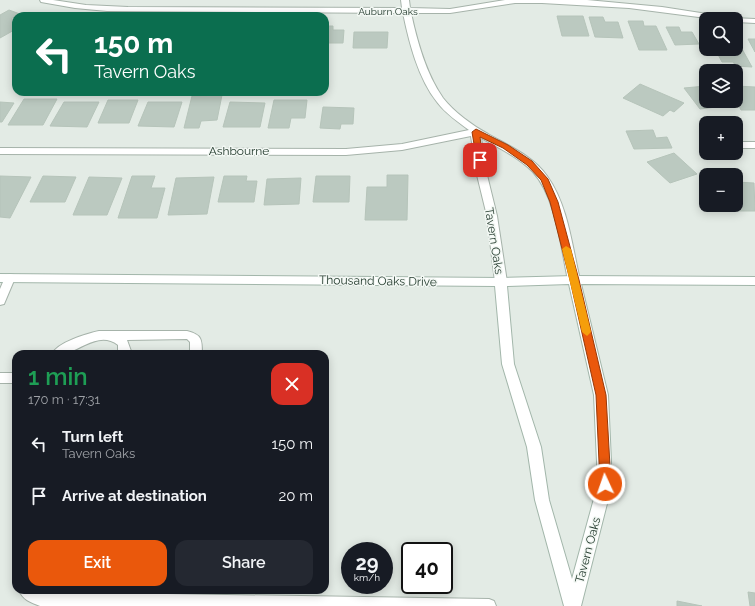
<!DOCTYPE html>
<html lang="en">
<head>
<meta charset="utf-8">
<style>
	body { margin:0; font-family:Raleway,sans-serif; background:#242831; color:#f1f3f6; height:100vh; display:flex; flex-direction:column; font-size:15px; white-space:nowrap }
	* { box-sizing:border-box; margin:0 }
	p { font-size:13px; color:#9ea1a6 }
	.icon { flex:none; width:22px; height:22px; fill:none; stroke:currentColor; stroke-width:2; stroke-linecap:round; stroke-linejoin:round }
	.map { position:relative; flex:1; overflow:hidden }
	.side { position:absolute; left:12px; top:350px; width:317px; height:244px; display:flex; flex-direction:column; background:#171b24; border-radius:12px; box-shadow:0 2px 10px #0003 }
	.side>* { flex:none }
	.guide { position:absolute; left:12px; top:12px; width:317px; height:84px; border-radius:12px; box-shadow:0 2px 10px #0003; background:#0b6e4f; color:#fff; overflow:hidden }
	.tools { position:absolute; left:699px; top:12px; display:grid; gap:8px }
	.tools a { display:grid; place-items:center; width:44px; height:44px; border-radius:8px; background:#171b24; box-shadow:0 2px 10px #0003; font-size:20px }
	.speed { position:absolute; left:341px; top:542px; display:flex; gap:8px; font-size:20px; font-weight:700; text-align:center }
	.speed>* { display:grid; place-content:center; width:52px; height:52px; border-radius:50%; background:#171b24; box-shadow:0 2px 10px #0003; line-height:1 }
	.speed small { font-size:10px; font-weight:400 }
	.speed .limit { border:2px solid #111; border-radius:6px; background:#fff; color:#111 }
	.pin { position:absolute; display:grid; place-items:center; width:34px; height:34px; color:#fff; margin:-17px; border-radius:8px; box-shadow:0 2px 6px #0006 }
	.me { position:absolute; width:44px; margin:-22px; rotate:357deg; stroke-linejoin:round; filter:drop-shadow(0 0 3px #0008) }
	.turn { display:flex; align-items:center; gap:14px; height:84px; padding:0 16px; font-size:18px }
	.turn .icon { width:52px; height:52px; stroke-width:2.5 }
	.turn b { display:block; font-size:28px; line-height:34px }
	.round { display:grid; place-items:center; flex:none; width:42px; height:42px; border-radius:12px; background:#242831 }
	.headline { display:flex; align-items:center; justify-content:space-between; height:68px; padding:0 16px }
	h1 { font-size:24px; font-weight:600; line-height:30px; color:#1e9e55 }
	.button { display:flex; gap:8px; margin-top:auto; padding:8px 16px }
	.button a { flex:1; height:46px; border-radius:12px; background:#ea580c; color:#fff; font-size:16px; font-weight:600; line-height:46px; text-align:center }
	.button a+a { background:#242831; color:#f1f3f6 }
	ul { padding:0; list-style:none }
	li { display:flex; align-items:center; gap:12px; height:52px; padding:0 16px }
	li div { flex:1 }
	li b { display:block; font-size:15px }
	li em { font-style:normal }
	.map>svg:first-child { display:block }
	.building { fill:#bbc9c0; stroke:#b6c4ba }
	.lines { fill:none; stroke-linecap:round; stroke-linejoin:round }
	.lane-casing { stroke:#a6b3aa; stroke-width:2 }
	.street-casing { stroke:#a6b3aa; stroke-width:2 }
	.secondary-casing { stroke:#a2b6aa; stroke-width:2 }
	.lane { fill:#fff; fill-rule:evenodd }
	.street { fill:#fff; fill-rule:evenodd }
	.secondary { fill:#fff; fill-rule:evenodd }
	.route { fill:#ea580c; stroke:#983908 }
	.slow { fill:#f59e0b }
	.labels { text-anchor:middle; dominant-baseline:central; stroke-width:3; stroke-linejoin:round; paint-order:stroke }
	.far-street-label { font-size:10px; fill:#243b2e; stroke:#f3f8f4 }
	.street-label { font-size:12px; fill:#243b2e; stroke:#f3f8f4 }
</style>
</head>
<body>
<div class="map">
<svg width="755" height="606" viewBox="0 0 755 606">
	<rect width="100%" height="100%" fill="#e3ebe5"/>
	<path class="building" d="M9 10 20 14 11 19 16 21V29L0 38V15Z
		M557 16H583L589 36H562Z
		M589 17H603L605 22H618L623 38 595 37Z
		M628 21H643L644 26H656L667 50H639Z
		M325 26H333V30H344L343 43H325Z
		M666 27H679L681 32H692L699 44 675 45Z
		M354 32H388L387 48H353Z
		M736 38 752 67 736 66 733 62H722L715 49H736Z
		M748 39H755V52Z
		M640 84 684 103 674 112 670 110 663 116 623 98Z
		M706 86V101H711L716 107 700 109 684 88Z
		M736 86 755 87V110H741L736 100Z
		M222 95 217 120 201 121 199 128H184L192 96Z
		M24 99H57L43 125H8Z
		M108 100H138L129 123H98Z
		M274 100H307L305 118H291L289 128H268Z
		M0 102 14 103 2 122H0Z
		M64 102H99L87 127 50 126Z
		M148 102H182L174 127 138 126Z
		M230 102 265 103 260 127H223Z
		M323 107 354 108 353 124H341L340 129 320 128Z
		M653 130 656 138 667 137 672 148 634 149 626 131Z
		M674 153 697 174 670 183 647 162Z
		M387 175H408L407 220H365L367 187H387Z
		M0 176 31 177 10 218 0 217Z
		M43 176 76 177 65 202H30Z
		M132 176H155L151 188H165L157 218H118Z
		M224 176H247L246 181H257L254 202H218Z
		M316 176H350L349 202H313Z
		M89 177 122 178 107 215H73Z
		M214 177 207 214 168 215 176 178Z
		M301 178 299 204 264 205 267 179Z
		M736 182 754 183 755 211H732L729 205H736V190H739Z
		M748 592 755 593V606H750Z
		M677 601 702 606H677Z"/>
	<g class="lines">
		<g class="lane-casing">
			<path id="lane" d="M10 274 14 275 15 278 4 304 0 305V289L6 275Z
				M99 331H187C202 335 202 339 202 354H190V342L187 339 127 340 131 351 130 354H118V345C101 332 84 347 68 353 64 355 57 354 52 354 58 342 86 334 99 331Z
				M0 373H16V383H0Z
				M19 590H37L43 593 152 594 153 590H167V594L489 599 494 601 496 606H40C30 602 23 600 19 590Z"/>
		</g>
		<g class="street-casing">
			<path id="street" d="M40 0H53L86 5 128 7 402 8 401 0H409L410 8 450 9 505 0H587L662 7 733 18 755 19V23L736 22V19H714L629 8 542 3H515L450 13H411C417 41 426 74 443 98 454 112 473 126 488 134 509 146 533 156 547 176 568 205 572 246 580 280L578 283 574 284 570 283 568 280C561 248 556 197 533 172 518 157 499 148 481 138L487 175 497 216 507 282 505 285 501 286 497 285 495 282 487 216 477 175 471 136 402 150 346 155 0 154V148L346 149 402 144 469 130C458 122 445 113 437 102 418 78 409 42 403 13L107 11 75 8 41 2Z
				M736 142H755V148H736Z"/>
		</g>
		<g class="secondary-casing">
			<path id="secondary" d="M0 274 501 278 574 276 755 277V285L581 284 608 395 612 484 581 606H564L535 500 527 447 502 364 495 286 0 282ZM569 284 594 395 598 484 572 579 549 500 541 447 514 364 507 286Z"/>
		</g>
		<use href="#lane" class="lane"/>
		<use href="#street" class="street"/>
		<use href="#secondary" class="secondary"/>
	</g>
	<path class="route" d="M476 129 508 145 532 161 548 179 558 202 579 280 606 395 611 484 609 488 605 490 601 488 600 484 596 395 570 280 550 202 541 180 527 165 503 148 480 137 483 160 480 163 477 162 472 132Z"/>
	<path class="slow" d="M566 246 571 249 591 332 587 336 582 332 562 249Z"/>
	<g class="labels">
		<g class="far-street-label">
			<text x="388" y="11">Auburn Oaks</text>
		</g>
		<g class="street-label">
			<text x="239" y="151">Ashbourne</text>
			<text transform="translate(494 241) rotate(81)">Tavern Oaks</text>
			<text transform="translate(378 281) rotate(1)">Thousand Oaks Drive</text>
			<text transform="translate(588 550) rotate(-75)">Tavern Oaks</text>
		</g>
	</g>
</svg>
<div class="tools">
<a><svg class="icon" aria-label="search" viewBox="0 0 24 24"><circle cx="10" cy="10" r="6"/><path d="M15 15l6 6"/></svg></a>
<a><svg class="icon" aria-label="layers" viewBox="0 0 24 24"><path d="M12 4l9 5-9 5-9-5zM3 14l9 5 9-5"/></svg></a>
<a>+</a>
<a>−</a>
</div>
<div class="speed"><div>29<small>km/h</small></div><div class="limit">40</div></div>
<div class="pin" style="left:480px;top:160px;background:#d93025"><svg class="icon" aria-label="arrive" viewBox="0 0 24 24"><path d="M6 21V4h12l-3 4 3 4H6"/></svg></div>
<svg class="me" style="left:605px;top:484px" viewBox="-20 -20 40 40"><circle r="17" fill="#ea580c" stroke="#fff" stroke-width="3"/><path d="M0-11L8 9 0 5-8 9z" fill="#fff"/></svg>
<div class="guide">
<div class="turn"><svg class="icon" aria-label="left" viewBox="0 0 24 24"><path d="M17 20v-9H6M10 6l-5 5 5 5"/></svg><div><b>150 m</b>Tavern Oaks</div></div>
</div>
<section class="side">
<div class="headline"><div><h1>1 min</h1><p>170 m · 17:31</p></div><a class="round" style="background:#d93025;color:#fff"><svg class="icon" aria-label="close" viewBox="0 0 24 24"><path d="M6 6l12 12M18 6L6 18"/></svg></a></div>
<ul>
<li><svg class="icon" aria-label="left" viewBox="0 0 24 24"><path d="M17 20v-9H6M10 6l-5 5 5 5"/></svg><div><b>Turn left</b><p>Tavern Oaks</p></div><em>150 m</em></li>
<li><svg class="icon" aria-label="arrive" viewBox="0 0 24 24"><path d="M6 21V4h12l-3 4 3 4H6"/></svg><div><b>Arrive at destination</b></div><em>20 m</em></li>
</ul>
<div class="button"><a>Exit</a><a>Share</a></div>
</section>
</div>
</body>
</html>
